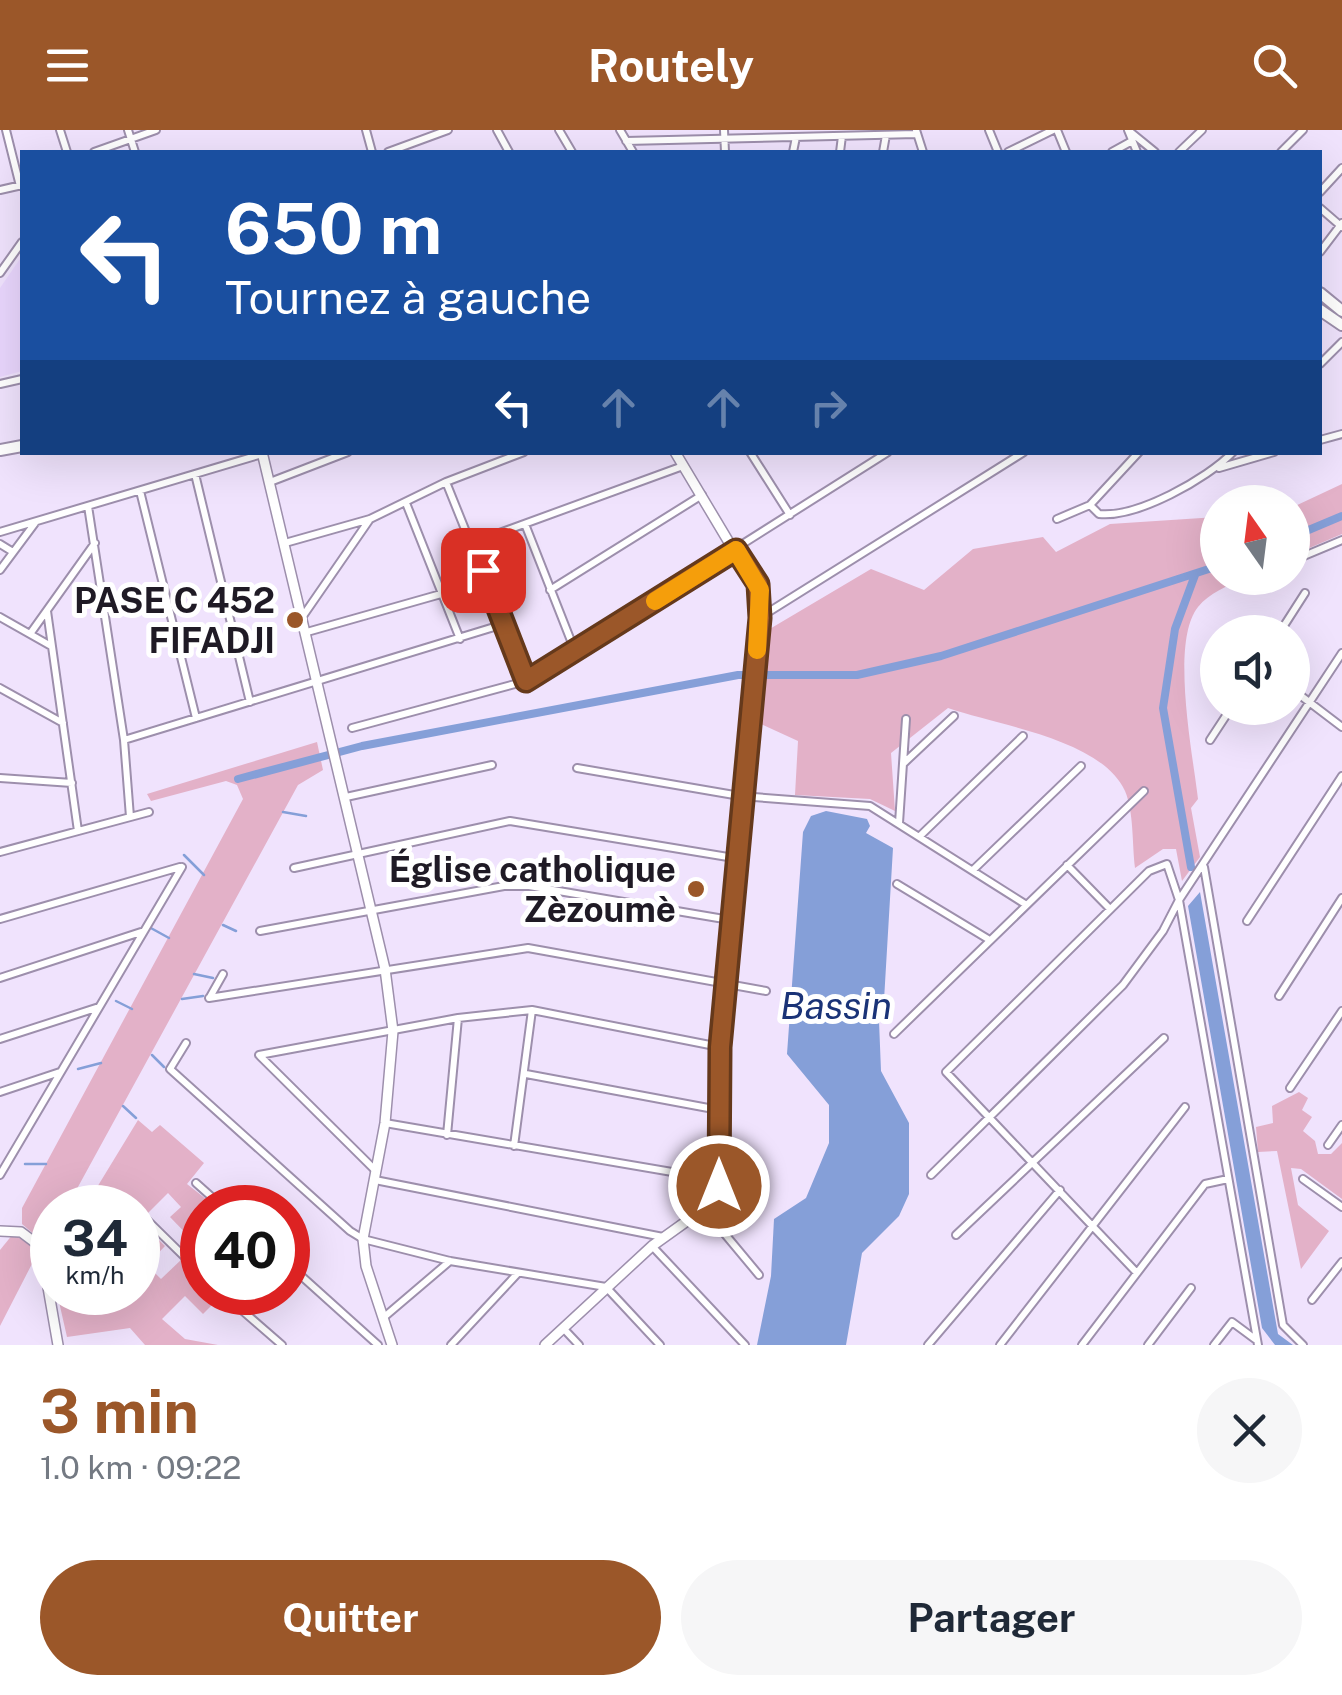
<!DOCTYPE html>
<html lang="fr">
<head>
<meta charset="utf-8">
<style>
	body { margin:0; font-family:"Public Sans",sans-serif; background:#f6f6f7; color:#1f2937; height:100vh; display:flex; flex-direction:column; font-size:38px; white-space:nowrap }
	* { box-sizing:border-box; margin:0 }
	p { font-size:32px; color:#747a83 }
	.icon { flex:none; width:55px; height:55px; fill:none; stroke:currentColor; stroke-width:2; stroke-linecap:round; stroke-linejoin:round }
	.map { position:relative; height:1215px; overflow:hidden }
	.drawer { display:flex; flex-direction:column; background:#fff; flex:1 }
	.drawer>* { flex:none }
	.hud { position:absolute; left:20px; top:20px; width:1302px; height:305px; border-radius:0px; box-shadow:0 10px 40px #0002; background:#1a4fa0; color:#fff; overflow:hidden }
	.needle { width:65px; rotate:346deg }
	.tools { position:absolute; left:1200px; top:355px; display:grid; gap:20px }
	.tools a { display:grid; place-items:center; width:110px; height:110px; border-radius:50%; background:#fff; box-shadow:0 10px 40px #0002; font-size:50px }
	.speed { position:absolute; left:30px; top:1055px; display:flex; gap:20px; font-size:50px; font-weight:700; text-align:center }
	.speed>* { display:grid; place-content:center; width:130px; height:130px; border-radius:50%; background:#fff; box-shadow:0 10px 40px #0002; line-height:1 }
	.speed small { font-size:25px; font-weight:400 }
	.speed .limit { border:15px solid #d22; background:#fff; color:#111 }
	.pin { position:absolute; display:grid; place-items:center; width:85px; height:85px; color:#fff; margin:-42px; border-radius:20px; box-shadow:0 5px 15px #0006 }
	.me { position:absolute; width:110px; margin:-55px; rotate:0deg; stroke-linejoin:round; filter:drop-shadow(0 0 8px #0008) }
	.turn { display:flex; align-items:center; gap:35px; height:210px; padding:0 40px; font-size:45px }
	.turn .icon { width:130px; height:130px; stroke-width:2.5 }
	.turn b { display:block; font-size:70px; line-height:85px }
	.lanes { display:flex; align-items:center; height:95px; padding:0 40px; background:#0003; justify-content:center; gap:50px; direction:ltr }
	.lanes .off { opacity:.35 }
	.round { display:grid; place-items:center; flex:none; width:105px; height:105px; border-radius:52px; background:#f6f6f7 }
	.head { display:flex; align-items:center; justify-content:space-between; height:170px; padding:0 40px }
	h1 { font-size:60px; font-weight:700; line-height:75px; color:#9b5729 }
	.primary-button { display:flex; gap:20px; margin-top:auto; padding:20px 40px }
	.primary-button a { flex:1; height:115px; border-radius:60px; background:#9b5729; color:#fff; font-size:40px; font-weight:700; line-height:115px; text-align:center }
	.primary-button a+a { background:#f6f6f7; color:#1f2937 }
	header { display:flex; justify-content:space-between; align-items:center; height:130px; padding:0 40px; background:#9b5729; color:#fff; font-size:45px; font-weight:700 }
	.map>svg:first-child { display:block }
	.built { fill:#e9d6fd }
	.green { fill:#e3b1c8 }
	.water { fill:#859fd8 }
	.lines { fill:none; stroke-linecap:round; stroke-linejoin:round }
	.stream { stroke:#859fd8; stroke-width:2.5 }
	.canal { stroke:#859fd8; stroke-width:8 }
	.minor-casing { stroke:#9d8fac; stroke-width:10 }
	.tertiary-casing { stroke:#9d8fac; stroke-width:12 }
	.secondary-casing { stroke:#9d8fac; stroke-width:14 }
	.minor { stroke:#fff; stroke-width:6 }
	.tertiary { stroke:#fff; stroke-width:9 }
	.secondary { stroke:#fff; stroke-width:10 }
	.route-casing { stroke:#65391b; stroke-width:25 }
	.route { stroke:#9b5729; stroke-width:18 }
	.slow { stroke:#f59e0b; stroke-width:18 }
	.poi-dot { fill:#9b5729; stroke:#fff; stroke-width:4 }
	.labels { text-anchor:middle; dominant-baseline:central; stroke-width:10; stroke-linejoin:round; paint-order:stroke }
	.poi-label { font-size:35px; font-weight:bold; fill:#1f1a25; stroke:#fff; text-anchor:end }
	.water-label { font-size:38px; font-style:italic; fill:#1a3377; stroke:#fff }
</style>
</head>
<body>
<header><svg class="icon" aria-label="menu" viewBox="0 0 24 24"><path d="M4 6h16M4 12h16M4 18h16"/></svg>Routely<svg class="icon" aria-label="search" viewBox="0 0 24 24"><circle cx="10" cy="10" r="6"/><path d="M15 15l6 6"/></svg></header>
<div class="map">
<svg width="1342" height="1215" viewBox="0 0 1342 1215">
	<rect width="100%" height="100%" fill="#f0e3fd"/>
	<path class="built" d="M22 126V241L0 247V158Z"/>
	<path class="green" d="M1342 354V404L1293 425V377Z
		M1217 387 1218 448H1244C1228 456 1209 463 1198 477 1170 512 1193 625 1198 669L1191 678 1200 727 1182 751 1176 719H1163L1135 738C1132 715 1134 682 1125 661 1101 609 1000 596 948 578L891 623 895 681 870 669 795 665 798 611 761 594 768 500 871 439 924 460 973 419 1043 407 1056 422 1110 394Z
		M317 612 323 640 298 655 67 1077 52 1078V1103L43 1112 22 1094V1078L243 669 237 655 226 651 151 671 147 664Z
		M1299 962 1308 968 1302 980 1312 987 1303 1001 1315 1011 1318 1024H1331L1342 1013V1069L1301 1039 1291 1038 1298 1075 1329 1101 1301 1139 1277 1021 1258 1022 1256 997 1273 993 1272 976Z
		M138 990 152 1002 160 995 204 1033 187 1054 216 1077 202 1078V1110L197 1115 170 1087 181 1077 168 1063 138 1093V1078L85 1077Z
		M150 1101 165 1116 147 1135 161 1149 183 1128 202 1148V1162L221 1166 203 1184 185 1166 162 1189 185 1209 218 1215H145L130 1198 67 1207 57 1163 138 1162V1116Z
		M13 1104 32 1116 35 1128 0 1196V1120Z"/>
	<path class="water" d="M826 681 867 689 870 696 866 703 893 718 883 887 879 891 881 941 909 993V1064L899 1086 862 1123 846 1215H757L771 1146 774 1089 806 1068 829 1013V975L787 924 803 702 811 686Z
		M1200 762 1278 1204 1293 1215H1275L1262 1198 1188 776Z"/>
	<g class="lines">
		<path class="stream" d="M283 682 306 686
			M184 725 204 745
			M223 795 236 801
			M149 797 169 808
			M194 844 213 848
			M182 869 203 866
			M116 871 132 879
			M152 925 164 937
			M78 939 101 933
			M123 976 136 988
			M25 1034H46"/>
		<path class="canal" d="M1292 407 1342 386
			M238 649 362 616 738 545H857L941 526 1218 436
			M1191 737 1163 578 1175 499 1195 445"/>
		<g class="minor-casing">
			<path id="minor" d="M6 0 20 56
				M60 0 67 22
				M128 0 135 22
				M366 0 372 22
				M497 0 509 22
				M559 0 572 22
				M620 0 633 22
				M724 0 725 22
				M916 0 923 22
				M989 0 998 22
				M1057 0 1066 22
				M1128 0 1155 22
				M1128 0 1137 22
				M626 11 916 4
				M94 22 156 0
				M388 22 448 0
				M793 22 796 7
				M840 22 842 6
				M883 22 886 5
				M1008 22 1053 0
				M1112 22 1132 11
				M1179 22 1202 0
				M1281 22 1303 0
				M0 60 22 55
				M1320 62 1342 38
				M1320 78 1342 97
				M1320 122 1342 93
				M0 143 22 112
				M1320 234 1342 212
				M0 254 22 249
				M1320 310 1342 304
				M750 322 790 385
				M1219 338 1274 322
				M195 344 250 572
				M270 352 348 322
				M446 352 526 551
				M140 361 196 588
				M406 373 460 509
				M1090 375 1099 384C1137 388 1207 349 1233 322
				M88 376 124 610 130 687
				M1057 389 1090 375 1139 322
				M525 394 575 521
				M0 402 262 324
				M285 413 370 389 446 352 524 322
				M472 413 683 336
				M0 414 13 422
				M1292 431 1342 410
				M0 440 35 393
				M550 460 702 365
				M47 481 78 701
				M303 486 370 389
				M0 487 51 516
				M759 488 1024 322
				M307 502 441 464
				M1280 502 1305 463
				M30 504 95 413
				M0 558 63 593
				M1292 559 1342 597
				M352 598 526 551 888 322
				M124 610 504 494
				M1210 610 1231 578
				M904 633 954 586
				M577 638 740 666 870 676 1025 774
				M0 648 72 653
				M346 667 492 635
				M899 693 906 589
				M921 705 1023 606
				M0 722 149 682
				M1067 735 1110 779
				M1204 737 1283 1195 1303 1215
				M294 738 510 691 734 728
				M973 740 1081 636
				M897 754 988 809
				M0 789 180 737
				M1247 791 1342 646
				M260 801 504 756H529L730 790
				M0 848 141 802
				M1279 866 1342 768
				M210 867 223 844
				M209 868 528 818 766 861
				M894 904 1144 661
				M0 909 99 877
				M186 913 170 939 350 1101 363 1109 450 1131 606 1157 660 1215
				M259 925 458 888 532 880 720 917
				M260 926 375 1040
				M526 944 719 980
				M1290 958 1342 881
				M0 962 60 942
				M385 993 719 1050
				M447 1005 458 888
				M1328 1015 1342 995
				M514 1016 532 880
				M0 1045 182 737
				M931 1045 1123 855 1163 801 1179 770 1342 523
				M1303 1049 1342 1077
				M375 1050 663 1107
				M196 1053 224 1078
				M704 1079 759 1145
				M147 1090 202 1144
				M956 1105 1164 908
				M652 1116 745 1215
				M288 1134 378 1215
				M1137 1143 946 942 1149 741 1167 734 1179 770 1258 1215
				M221 1162 282 1215
				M1312 1170 1342 1132
				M383 1188 450 1131
				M563 1198 579 1215
				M451 1215 518 1143
				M928 1215 1060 1060
				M1000 1215 1185 977
				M1082 1215 1205 1054 1228 1049
				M1148 1215 1191 1158
				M1214 1215 1232 1192 1255 1209"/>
		</g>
		<g class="tertiary-casing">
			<path id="tertiary" d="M262 322 385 839 393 901 385 993 363 1109 366 1136 392 1215
				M713 1072 746 1056
				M0 1101 21 1102 41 1117 58 1215
				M545 1215 652 1116 712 1073 719 1056 720 917 761 466 675 322"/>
		</g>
		<g class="secondary-casing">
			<path id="secondary" d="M1320 163 1342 181
				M1320 180 1342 195
				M0 320 22 316"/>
		</g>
		<use href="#minor" class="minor"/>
		<use href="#tertiary" class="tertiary"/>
		<use href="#secondary" class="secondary"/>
	</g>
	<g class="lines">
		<g class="route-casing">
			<path id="route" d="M483 440 526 551 736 420 758 454 760 488 720 917 719 1056"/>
		</g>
		<use href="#route" class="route"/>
		<path class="slow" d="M655 471 736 420 760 460 757 520"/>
	</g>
	<g class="poi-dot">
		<circle cx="295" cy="490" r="10"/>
		<circle cx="696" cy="759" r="10"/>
	</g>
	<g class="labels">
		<g class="poi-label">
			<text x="275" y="470">PASE C 452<tspan x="275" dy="40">FIFADJI</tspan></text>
			<text x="676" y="739">Église catholique<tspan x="676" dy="40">Zèzoumè</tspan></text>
		</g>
		<g class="water-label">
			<text x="836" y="875">Bassin</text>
		</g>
	</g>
</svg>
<div class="tools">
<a><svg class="needle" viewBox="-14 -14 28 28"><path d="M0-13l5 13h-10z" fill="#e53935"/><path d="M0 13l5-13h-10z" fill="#747a83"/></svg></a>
<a><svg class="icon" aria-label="sound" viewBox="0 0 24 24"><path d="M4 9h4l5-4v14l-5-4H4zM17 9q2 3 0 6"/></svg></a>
</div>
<div class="speed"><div>34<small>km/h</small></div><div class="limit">40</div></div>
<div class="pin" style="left:483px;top:440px;background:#d93025"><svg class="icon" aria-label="arrive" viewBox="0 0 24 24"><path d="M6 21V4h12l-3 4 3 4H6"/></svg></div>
<svg class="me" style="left:719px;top:1056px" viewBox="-20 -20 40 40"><circle r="17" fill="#9b5729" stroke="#fff" stroke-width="3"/><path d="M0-11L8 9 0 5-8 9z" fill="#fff"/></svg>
<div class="hud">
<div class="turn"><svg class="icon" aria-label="left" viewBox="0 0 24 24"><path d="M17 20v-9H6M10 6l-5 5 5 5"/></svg><div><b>650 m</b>Tournez à gauche</div></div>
<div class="lanes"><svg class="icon" aria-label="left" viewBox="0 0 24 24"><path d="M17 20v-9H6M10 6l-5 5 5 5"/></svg><svg class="icon off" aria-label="ahead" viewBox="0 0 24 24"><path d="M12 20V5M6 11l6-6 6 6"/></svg><svg class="icon off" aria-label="ahead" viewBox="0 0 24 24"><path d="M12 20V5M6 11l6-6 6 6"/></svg><svg class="icon off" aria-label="right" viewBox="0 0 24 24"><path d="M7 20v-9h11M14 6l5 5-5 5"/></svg></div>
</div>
</div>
<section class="drawer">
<div class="head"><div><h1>3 min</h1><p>1.0 km · 09:22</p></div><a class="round"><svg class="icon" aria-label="close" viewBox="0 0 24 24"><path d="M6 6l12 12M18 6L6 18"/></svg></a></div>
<div class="primary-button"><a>Quitter</a><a>Partager</a></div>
</section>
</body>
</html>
